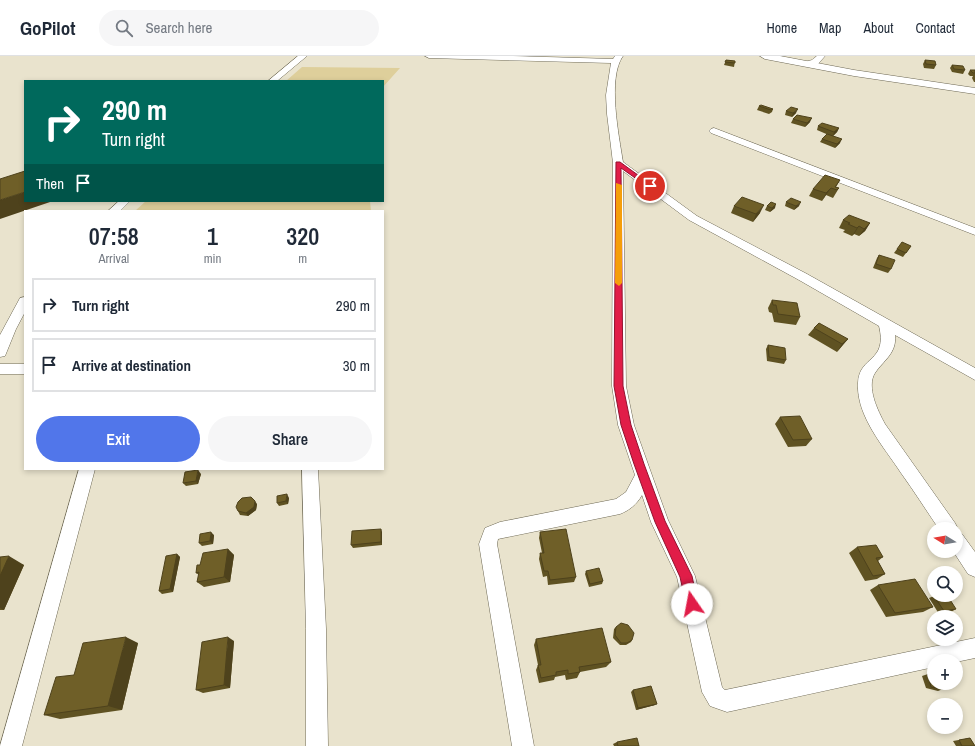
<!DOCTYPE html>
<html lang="en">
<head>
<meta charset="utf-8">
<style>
	body { margin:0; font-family:"Archivo Narrow",sans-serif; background:#f6f6f7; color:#1f2937; height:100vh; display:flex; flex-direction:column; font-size:15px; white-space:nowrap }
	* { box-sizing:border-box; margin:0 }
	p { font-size:13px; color:#747a83 }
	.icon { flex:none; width:22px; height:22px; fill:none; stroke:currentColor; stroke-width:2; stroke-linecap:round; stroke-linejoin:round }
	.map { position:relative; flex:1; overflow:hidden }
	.side { position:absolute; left:24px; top:154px; width:360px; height:260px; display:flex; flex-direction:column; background:#fff; border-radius:0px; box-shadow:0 2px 6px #0003 }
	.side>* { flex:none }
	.banner { position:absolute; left:24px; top:24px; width:360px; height:122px; border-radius:0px; box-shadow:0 2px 6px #0003; background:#00695c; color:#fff; overflow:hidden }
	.needle { width:26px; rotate:281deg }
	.tools { position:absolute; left:927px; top:466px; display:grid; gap:8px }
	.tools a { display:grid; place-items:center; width:36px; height:36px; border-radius:50%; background:#fff; box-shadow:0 2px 6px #0003; font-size:20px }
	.pin { position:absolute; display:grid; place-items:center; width:34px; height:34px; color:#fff; margin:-17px; border:2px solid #fff; border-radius:50%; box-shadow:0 1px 4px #0007 }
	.me { position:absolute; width:44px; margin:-22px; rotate:348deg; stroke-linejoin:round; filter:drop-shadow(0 0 3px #0008) }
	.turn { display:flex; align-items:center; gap:14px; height:84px; padding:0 12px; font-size:18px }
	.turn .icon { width:52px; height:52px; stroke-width:2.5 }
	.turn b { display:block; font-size:28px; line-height:34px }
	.then { display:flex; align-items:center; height:38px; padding:0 12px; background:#0003; gap:8px; font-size:15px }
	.eta { display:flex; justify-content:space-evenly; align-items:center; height:68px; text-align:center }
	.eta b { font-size:24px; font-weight:600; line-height:28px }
	.cta { display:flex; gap:8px; margin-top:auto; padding:8px 12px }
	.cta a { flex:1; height:46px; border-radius:24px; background:#5176ea; color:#fff; font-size:16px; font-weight:600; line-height:46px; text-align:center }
	.cta a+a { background:#f6f6f7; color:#1f2937 }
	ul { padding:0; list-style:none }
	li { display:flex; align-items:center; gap:12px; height:54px; margin:0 8px 6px; padding:0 4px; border:2px solid #e0e1e3; border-radius:0px }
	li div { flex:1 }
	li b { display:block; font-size:15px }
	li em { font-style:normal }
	header { display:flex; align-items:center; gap:24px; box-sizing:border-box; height:56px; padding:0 20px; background:#fff; border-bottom:1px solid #e0e1e3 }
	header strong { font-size:19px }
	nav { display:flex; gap:22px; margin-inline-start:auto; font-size:14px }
	.search { width:280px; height:36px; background:#f6f6f7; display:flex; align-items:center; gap:10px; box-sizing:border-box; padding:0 14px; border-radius:22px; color:#747a83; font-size:15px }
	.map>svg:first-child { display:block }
	.green { fill:#decf9b }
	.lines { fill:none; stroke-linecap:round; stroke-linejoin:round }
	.minor-casing { stroke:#6d6854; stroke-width:1 }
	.tertiary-casing { stroke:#6d6854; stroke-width:1 }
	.minor { fill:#fff; fill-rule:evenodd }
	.tertiary { fill:#fff; fill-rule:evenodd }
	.wall { fill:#5f5222 }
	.shaded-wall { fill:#4e421c }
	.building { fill:#6f5f28; stroke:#4e421c }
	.route { fill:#e11d48; stroke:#92132f }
	.slow { fill:#f59e0b }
</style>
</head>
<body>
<header>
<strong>GoPilot</strong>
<div class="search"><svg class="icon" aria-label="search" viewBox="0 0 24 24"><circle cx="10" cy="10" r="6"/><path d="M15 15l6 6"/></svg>Search here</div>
<nav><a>Home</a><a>Map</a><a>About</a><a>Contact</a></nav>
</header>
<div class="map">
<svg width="975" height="690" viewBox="0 0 975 690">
	<rect width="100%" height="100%" fill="#e9e3cd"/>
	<path class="green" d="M302 11 400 12 383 31V25H286Z
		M146 145H370L371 155H135Z"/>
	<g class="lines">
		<g class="minor-casing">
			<path id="minor" d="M298 0H307L277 25H268Z
				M425 0H513L613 3 615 0H623C607 22 619 80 623 106L697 160 807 218 975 312V324L895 279C897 297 884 304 875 317 866 331 878 355 885 368L955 467 958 473 957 476 962 478 975 496V521L968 518 953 495H956V473H939C926 454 914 435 901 417 884 391 856 360 858 327 859 299 888 307 879 270L799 224 689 164 623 115 626 330 634 369 668 464 695 520 722 631 725 634 975 582V602L956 606V605H934V611L727 656 710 650 702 636 677 521 651 466 642 439C637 448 630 454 620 458L498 483 497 488 534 690H512L479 488 485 472 500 466 616 443 626 436 635 419 618 369 612 330 613 107 607 58 606 39 611 7 429 2Z
				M817 0H825L818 8 805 10V6L812 4Z
				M714 72 975 172V179L711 77 709 75 711 73Z
				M119 145H130L120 155H108Z
				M25 241V256L16 273 5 300 0 301V279L20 242Z
				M0 308H25V318H0Z
				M79 413H95L22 690H0Z
				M302 413H318L326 573 328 690H306V573Z"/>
		</g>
		<g class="tertiary-casing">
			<path id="tertiary" d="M760 0H780L854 14 975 32V38L854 20 765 3Z"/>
		</g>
		<use href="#minor" class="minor"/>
		<use href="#tertiary" class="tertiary"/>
	</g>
	<path class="wall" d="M726 4 735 5 734 11 724 9Z
		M925 4 936 9 934 13 924 12 923 8Z
		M952 9 965 14 963 18 952 16 950 12Z
		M970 14H975V26H974L972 22 973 20H970L968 18Z
		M759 50 773 53 772 56 769 58 757 54Z
		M786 55 796 57 792 61 785 59Z
		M793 63 810 66 805 71 791 67Z
		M818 70 839 72 837 76 833 80 840 87 835 92 820 86 822 83 831 80 817 74Z
		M840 124 836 131 839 132 833 142 826 139 822 145 809 140 813 133Z
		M786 146 799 150 794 154 785 150Z
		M734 150 760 157 753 166 731 157Z
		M767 150 775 152 770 156 765 154Z
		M843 164 870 167 865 175 859 180 854 178 852 180 843 176 845 174 839 172Z
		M911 190 903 201 894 197 897 193Z
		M879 199 891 213 888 217 873 212 877 202Z
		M772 244 800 261 796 269 774 266 772 257 769 256 768 252Z
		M814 272 848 283 842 290 837 296 808 279Z
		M768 289 786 304 784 308 767 305 766 293Z
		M780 361 812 383 806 390 788 391 775 368Z
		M201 418 198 428 186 430 183 427Z
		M289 442 288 448 279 450 277 447Z
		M257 448 256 454 248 460 240 459 238 455Z
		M382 476V489L353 492 351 489Z
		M540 476 576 521 574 526 548 529 547 520 543 521 539 503 540 497H542L539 482Z
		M214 479 213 488 202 490 199 487Z
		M857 491 883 501 878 505 885 518 877 523 865 525 849 497Z
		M228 493 234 499 230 526 204 531 197 526 199 519 196 517 200 509Z
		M177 498 180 501 173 536 162 538 159 535Z
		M0 501 24 509 4 554H0Z
		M586 515 603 525 602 528 589 531 585 518Z
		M878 529 933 551 923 556 886 561 870 534Z
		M934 540 956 553 951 556 939 558 929 542Z
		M616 571 632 584 631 586 626 589H620L613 582 614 573Z
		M536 583 611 606 606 611 580 616 577 622 566 624 565 619 555 621 554 624 539 627 536 614 538 609 534 589Z
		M234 585 230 632 203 637 196 634Z
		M138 587 122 654 60 663 44 659 74 619Z
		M928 618 943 633 938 635 926 632 922 620Z
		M633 634 655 649 636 654 631 636Z
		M970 682 975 690H956L953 685Z
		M617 686 639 690H614L613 688Z"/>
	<path class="shaded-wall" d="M798 53 796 57 792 61 793 57Z
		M812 62 810 66 805 71 807 67Z
		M839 72 837 76 833 80 834 76Z
		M842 83 840 87 835 92 837 88Z
		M831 132 826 139 822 145 826 137Z
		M25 136V145H53L0 163V144Z
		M801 146 799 150 794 154 796 150Z
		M776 148 775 152 770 156 772 152Z
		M764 149 760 157 753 166 756 158Z
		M870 167 865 175 859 180 864 173Z
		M859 170 854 178 852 180 857 172Z
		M848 283 842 290 837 296 842 288Z
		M198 414 201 418 198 428 196 425Z
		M287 438 289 442 288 448 286 445Z
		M255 445 257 448 256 454 248 460 246 457Z
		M381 473 382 476V489L381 486Z
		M211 476 214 479 213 488 210 485Z
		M228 493 234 499 230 526 224 521Z
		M177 498 180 501 173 536 170 533Z
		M9 500 24 509 4 554 0 552V520Z
		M126 581 138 587 122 654 108 650Z
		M228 581 234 585 230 632 224 629Z
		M657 648 655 649 636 654 638 652Z"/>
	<path class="building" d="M726 4 735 5V7L725 6Z
		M925 4 935 5 936 9 926 8Z
		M952 9 963 10 965 14 954 13Z
		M970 14H975V17H973Z
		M761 49 773 53 771 54 759 50Z
		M791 51 798 53 793 57 786 55Z
		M797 59 812 62 807 67 793 63Z
		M822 67 839 72 834 76 818 70Z
		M827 78 842 83 837 88 822 83Z
		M25 115V136L0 144V123Z
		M825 119 840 124 835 131 839 132 837 134 831 132 826 137 813 133Z
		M742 141 764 149 756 158 734 150Z
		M791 142 801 146 796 150 786 146Z
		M771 146 776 148 772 152 767 150Z
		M849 159 870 167 864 173 859 170 857 172 848 168 850 167 843 164Z
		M902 186 911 190 906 197 897 193Z
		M879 199 895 204 891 213 876 208Z
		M772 244 797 247 800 261 778 258 776 249H773Z
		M819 267 848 283 842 288 814 272Z
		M768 289 785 292 786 304 769 301Z
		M800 360 812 383 793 384 780 361Z
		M198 414 196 425 183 427 185 416Z
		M287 438 286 445 277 447V440Z
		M251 441 255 445 254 451 246 457 238 455 236 451 238 446 242 442Z
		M381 473V486L351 489 352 475Z
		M566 473 576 521 550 524 548 515H544L540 497H544L540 476Z
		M211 476 210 485 199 487 200 478Z
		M876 489 883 501 876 502 885 518 873 520 857 491Z
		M228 493 224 521 197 526 199 516 196 517 197 509H200L203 497Z
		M177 498 170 533 159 535 166 500Z
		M9 500 0 520V501Z
		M599 512 603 525 590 528 586 515Z
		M915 523 933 551 895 557 878 529Z
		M941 539H947L956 553 944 555 934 540Z
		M621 567 628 569 634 577 632 584 627 587H621L615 579 616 571Z
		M602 572 611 606 579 611 580 616 568 618V614L556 616V619L541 622 538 609H541L536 583Z
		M126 581 108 650 44 659 56 621 74 619 83 587Z
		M228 581 224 629 196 634 202 586Z
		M928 618 934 619V627H941L943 633 931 631Z
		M651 630 657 648 638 652 633 634Z
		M637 682 639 690H618L617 686Z
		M970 682 975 690H962L959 684Z"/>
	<path class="route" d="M616 106H620L653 130 648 131 621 112 623 330 631 369 644 408 665 465 692 520 698 548 696 552 692 554 688 552 686 548 680 521 655 466 634 408 621 369 614 330Z"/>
	<path class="slow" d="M616 127 622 129V227L619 230 615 227Z"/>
</svg>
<div class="tools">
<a><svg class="needle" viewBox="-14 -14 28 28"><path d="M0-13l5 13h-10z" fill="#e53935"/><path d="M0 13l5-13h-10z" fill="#747a83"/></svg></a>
<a><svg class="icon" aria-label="search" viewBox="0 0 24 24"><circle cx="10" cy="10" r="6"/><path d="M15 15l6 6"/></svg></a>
<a><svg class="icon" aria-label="layers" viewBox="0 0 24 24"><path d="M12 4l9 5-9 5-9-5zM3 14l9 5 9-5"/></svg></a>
<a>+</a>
<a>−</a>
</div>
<div class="pin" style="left:650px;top:130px;background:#d93025"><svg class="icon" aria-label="arrive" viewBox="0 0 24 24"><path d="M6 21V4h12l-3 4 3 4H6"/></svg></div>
<svg class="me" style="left:692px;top:548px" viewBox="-20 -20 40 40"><circle r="19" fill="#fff"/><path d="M0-13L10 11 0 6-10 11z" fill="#e11d48"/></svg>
<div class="banner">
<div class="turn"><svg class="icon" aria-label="right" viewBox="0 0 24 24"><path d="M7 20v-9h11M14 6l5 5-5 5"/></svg><div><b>290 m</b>Turn right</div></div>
<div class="then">Then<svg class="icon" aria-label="arrive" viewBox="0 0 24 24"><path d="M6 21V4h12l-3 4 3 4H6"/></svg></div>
</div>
<section class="side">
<div class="eta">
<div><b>07:58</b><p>Arrival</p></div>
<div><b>1</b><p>min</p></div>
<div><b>320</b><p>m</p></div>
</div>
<ul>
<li><svg class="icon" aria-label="right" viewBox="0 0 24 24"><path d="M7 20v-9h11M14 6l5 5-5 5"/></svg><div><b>Turn right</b></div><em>290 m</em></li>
<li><svg class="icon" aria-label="arrive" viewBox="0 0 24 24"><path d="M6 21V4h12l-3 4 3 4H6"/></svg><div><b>Arrive at destination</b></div><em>30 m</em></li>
</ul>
<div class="cta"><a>Exit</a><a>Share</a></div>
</section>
</div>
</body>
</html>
